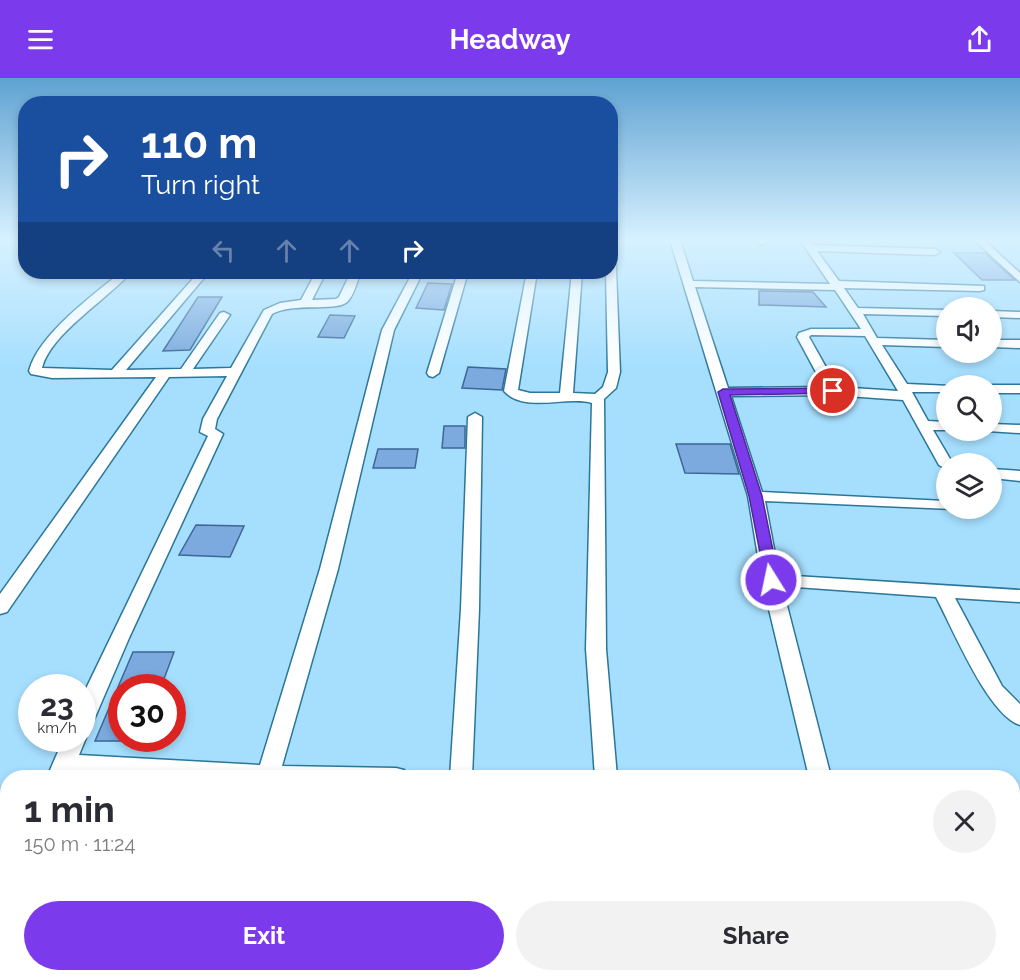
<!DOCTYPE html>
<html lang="en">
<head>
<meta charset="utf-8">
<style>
	body { margin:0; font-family:Raleway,sans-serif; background:#f2f2f3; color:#2b2b33; height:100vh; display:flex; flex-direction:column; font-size:22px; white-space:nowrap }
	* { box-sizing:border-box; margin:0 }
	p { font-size:20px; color:#7c7c81 }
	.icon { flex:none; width:33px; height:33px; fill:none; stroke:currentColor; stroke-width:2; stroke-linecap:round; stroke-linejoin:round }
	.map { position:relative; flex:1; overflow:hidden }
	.side { position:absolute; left:0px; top:692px; width:1020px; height:212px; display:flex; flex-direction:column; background:#fff; border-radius:24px 24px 0 0; box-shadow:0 3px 9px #0003 }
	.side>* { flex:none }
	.top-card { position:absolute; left:18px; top:18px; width:600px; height:183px; border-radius:24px; box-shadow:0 3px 9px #0003; background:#1a4fa0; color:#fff; overflow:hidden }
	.tools { position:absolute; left:936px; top:219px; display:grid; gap:12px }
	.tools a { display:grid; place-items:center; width:66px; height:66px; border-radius:50%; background:#fff; box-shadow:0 3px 9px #0003; font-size:30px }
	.speed { position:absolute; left:18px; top:596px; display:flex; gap:12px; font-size:30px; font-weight:700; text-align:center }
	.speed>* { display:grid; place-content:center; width:78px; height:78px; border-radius:50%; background:#fff; box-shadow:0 3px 9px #0003; line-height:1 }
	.speed small { font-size:15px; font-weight:400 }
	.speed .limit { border:9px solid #d22; background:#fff; color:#111 }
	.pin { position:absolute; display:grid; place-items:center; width:51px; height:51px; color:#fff; margin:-26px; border:3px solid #fff; border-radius:50%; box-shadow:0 2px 6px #0007 }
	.me { position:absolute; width:66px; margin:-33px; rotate:350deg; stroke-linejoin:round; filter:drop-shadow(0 0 4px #0008) }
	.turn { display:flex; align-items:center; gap:21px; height:126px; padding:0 24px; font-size:27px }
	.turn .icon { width:78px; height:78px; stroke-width:2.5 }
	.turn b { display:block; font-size:42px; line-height:51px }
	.lanes { display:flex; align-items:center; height:57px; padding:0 24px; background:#0003; justify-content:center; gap:30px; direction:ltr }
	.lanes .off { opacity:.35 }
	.round { display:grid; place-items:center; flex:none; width:63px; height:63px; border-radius:32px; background:#f2f2f3 }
	.summary { display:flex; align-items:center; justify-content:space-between; height:102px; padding:0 24px }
	h1 { font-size:36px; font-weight:700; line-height:45px }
	.button { display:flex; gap:12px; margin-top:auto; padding:12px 24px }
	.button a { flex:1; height:69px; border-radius:36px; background:#7c3aed; color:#fff; font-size:24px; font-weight:700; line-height:69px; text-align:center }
	.button a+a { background:#f2f2f3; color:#2b2b33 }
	header { display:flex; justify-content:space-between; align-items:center; height:78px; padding:0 24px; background:#7c3aed; color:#fff; font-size:27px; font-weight:700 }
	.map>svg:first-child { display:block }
	.building { fill:#7caade; stroke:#3c6797; stroke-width:1.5 }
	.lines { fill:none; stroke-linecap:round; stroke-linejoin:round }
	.street-casing { stroke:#2b7699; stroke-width:3 }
	.street { fill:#fff; fill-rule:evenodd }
	.route { fill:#7c3aed; stroke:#51269a; stroke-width:1.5 }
</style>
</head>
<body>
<header><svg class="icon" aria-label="menu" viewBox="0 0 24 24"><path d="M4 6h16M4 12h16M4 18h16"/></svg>Headway<svg class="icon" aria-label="share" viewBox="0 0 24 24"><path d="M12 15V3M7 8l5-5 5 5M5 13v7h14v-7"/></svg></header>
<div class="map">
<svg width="1020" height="902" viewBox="0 0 1020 902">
	<rect width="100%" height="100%" fill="#a6dffe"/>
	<path class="building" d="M954 175H985L1015 202H982Z
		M428 205 452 206 444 232 416 230Z
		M759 213 813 214 826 229 759 227Z
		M198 219H222L190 272 163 273Z
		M330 237 355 238 344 260 318 259Z
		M468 289 506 291 502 312 462 310Z
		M444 348H465V370H442Z
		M676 366H730L739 396 685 395Z
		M378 371H418L415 390H373Z
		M196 447 244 448 230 479 179 477Z
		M133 574H174L161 609H122V663H95Z"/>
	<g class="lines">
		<g class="street-casing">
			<path id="street" d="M611 162 615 165 620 294 616 310 604 321 606 571 617 699H595L586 571 592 325C568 317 524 336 504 313L527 194H537L518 312 530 315H560L572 194H582L573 315 595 316 603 309 608 294 606 194H610Z
				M670 162H680L693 203 830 206 800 162H809L813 167 935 171 940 174 935 177 817 173 839 203 984 208V212L980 213 844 210 858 230 946 232V238L863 236 877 260 946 262V269L882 267 907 306 951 308H946V314H912L928 343 946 344V352H933L953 386H946V391L939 387 903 322 833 317 731 318 762 414 946 423V430L952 431 765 423 779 497 1020 512V524L955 520 1002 608 1020 626V647C988 637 952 549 936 519L782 508 831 699H809L762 502 748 418ZM695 209 835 212 861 251H811L799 255 797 259 824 309 728 310ZM811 257 865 258 898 313 837 309 809 259Z
				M756 162H766L767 165 759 167Z
				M974 162H984L1020 195V204Z
				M121 194H131C108 221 50 256 42 290L112 292 199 194H209L126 292 181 291 220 235 224 234 230 237 193 291 231 290 264 232 280 225 301 222 316 194H326L312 222 336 221 339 219 351 194H361C357 203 354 218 347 224 335 234 294 224 272 236L217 341 215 351 223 356 129 560 93 644 90 650 82 652V619L208 358 200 354 203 341 227 298 169 299 7 534 0 536V516L156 299 52 300 31 296 29 293C38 257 92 218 121 194Z
				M413 194H423L394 252 338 491 282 688 396 690 404 692 407 699H146L71 695 69 699H47L64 660H82V654L86 660 79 677 260 687 320 491 382 252Z
				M458 194H468L439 295 433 299 429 298 427 295Z
				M992 233 1020 234V240L992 239Z
				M992 262H1020V270L992 269Z
				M992 307H1020V315H992Z
				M475 335 482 339 479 531 472 699H450L461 531 468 339Z
				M992 346 1020 347V355L987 353 992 352Z
				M992 391 1020 393V403L992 400Z
				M1012 718 1020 719V739L1012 738Z
				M8 801V838L0 841V804Z
				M192 896H220L218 902H190Z
				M427 896H455V902H427Z
				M594 896H622V902H594Z
				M854 896H882L883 902H855Z"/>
		</g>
		<use href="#street" class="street"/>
	</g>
	<linearGradient id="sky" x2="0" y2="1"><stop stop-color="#5fa2d2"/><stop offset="0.56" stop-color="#d7f1ff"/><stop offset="1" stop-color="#d7f1ff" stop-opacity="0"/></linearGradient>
	<rect width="1020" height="289" fill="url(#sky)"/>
	<path class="route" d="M833 310 837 311V315L730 317 762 418 779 502 776 506H766L749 418 718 314 723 311Z"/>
</svg>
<div class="tools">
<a><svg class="icon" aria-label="sound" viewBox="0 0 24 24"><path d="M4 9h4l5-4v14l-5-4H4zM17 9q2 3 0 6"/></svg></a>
<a><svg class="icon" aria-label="search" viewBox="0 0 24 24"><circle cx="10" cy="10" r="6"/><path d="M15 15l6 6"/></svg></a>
<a><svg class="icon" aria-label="layers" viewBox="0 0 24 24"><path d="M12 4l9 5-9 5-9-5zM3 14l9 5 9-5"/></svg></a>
</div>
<div class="speed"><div>23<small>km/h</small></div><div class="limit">30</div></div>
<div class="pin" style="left:833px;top:313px;background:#d93025"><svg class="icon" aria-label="arrive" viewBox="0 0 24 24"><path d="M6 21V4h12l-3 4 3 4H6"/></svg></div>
<svg class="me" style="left:771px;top:502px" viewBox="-20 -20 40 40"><circle r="17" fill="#7c3aed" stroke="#fff" stroke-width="3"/><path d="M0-11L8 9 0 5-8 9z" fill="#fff"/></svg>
<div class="top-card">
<div class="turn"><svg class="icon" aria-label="right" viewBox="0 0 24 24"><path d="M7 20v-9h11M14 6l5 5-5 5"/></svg><div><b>110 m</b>Turn right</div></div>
<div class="lanes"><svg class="icon off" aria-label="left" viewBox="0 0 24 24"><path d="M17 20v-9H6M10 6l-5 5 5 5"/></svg><svg class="icon off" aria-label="ahead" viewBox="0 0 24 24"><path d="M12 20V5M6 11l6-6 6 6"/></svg><svg class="icon off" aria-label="ahead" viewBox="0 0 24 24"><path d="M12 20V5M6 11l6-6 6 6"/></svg><svg class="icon" aria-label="right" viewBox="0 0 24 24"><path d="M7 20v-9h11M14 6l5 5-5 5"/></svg></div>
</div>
<section class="side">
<div class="summary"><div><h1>1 min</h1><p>150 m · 11:24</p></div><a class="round"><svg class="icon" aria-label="close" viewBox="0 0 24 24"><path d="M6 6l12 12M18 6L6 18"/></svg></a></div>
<div class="button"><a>Exit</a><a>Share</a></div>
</section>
</div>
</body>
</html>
